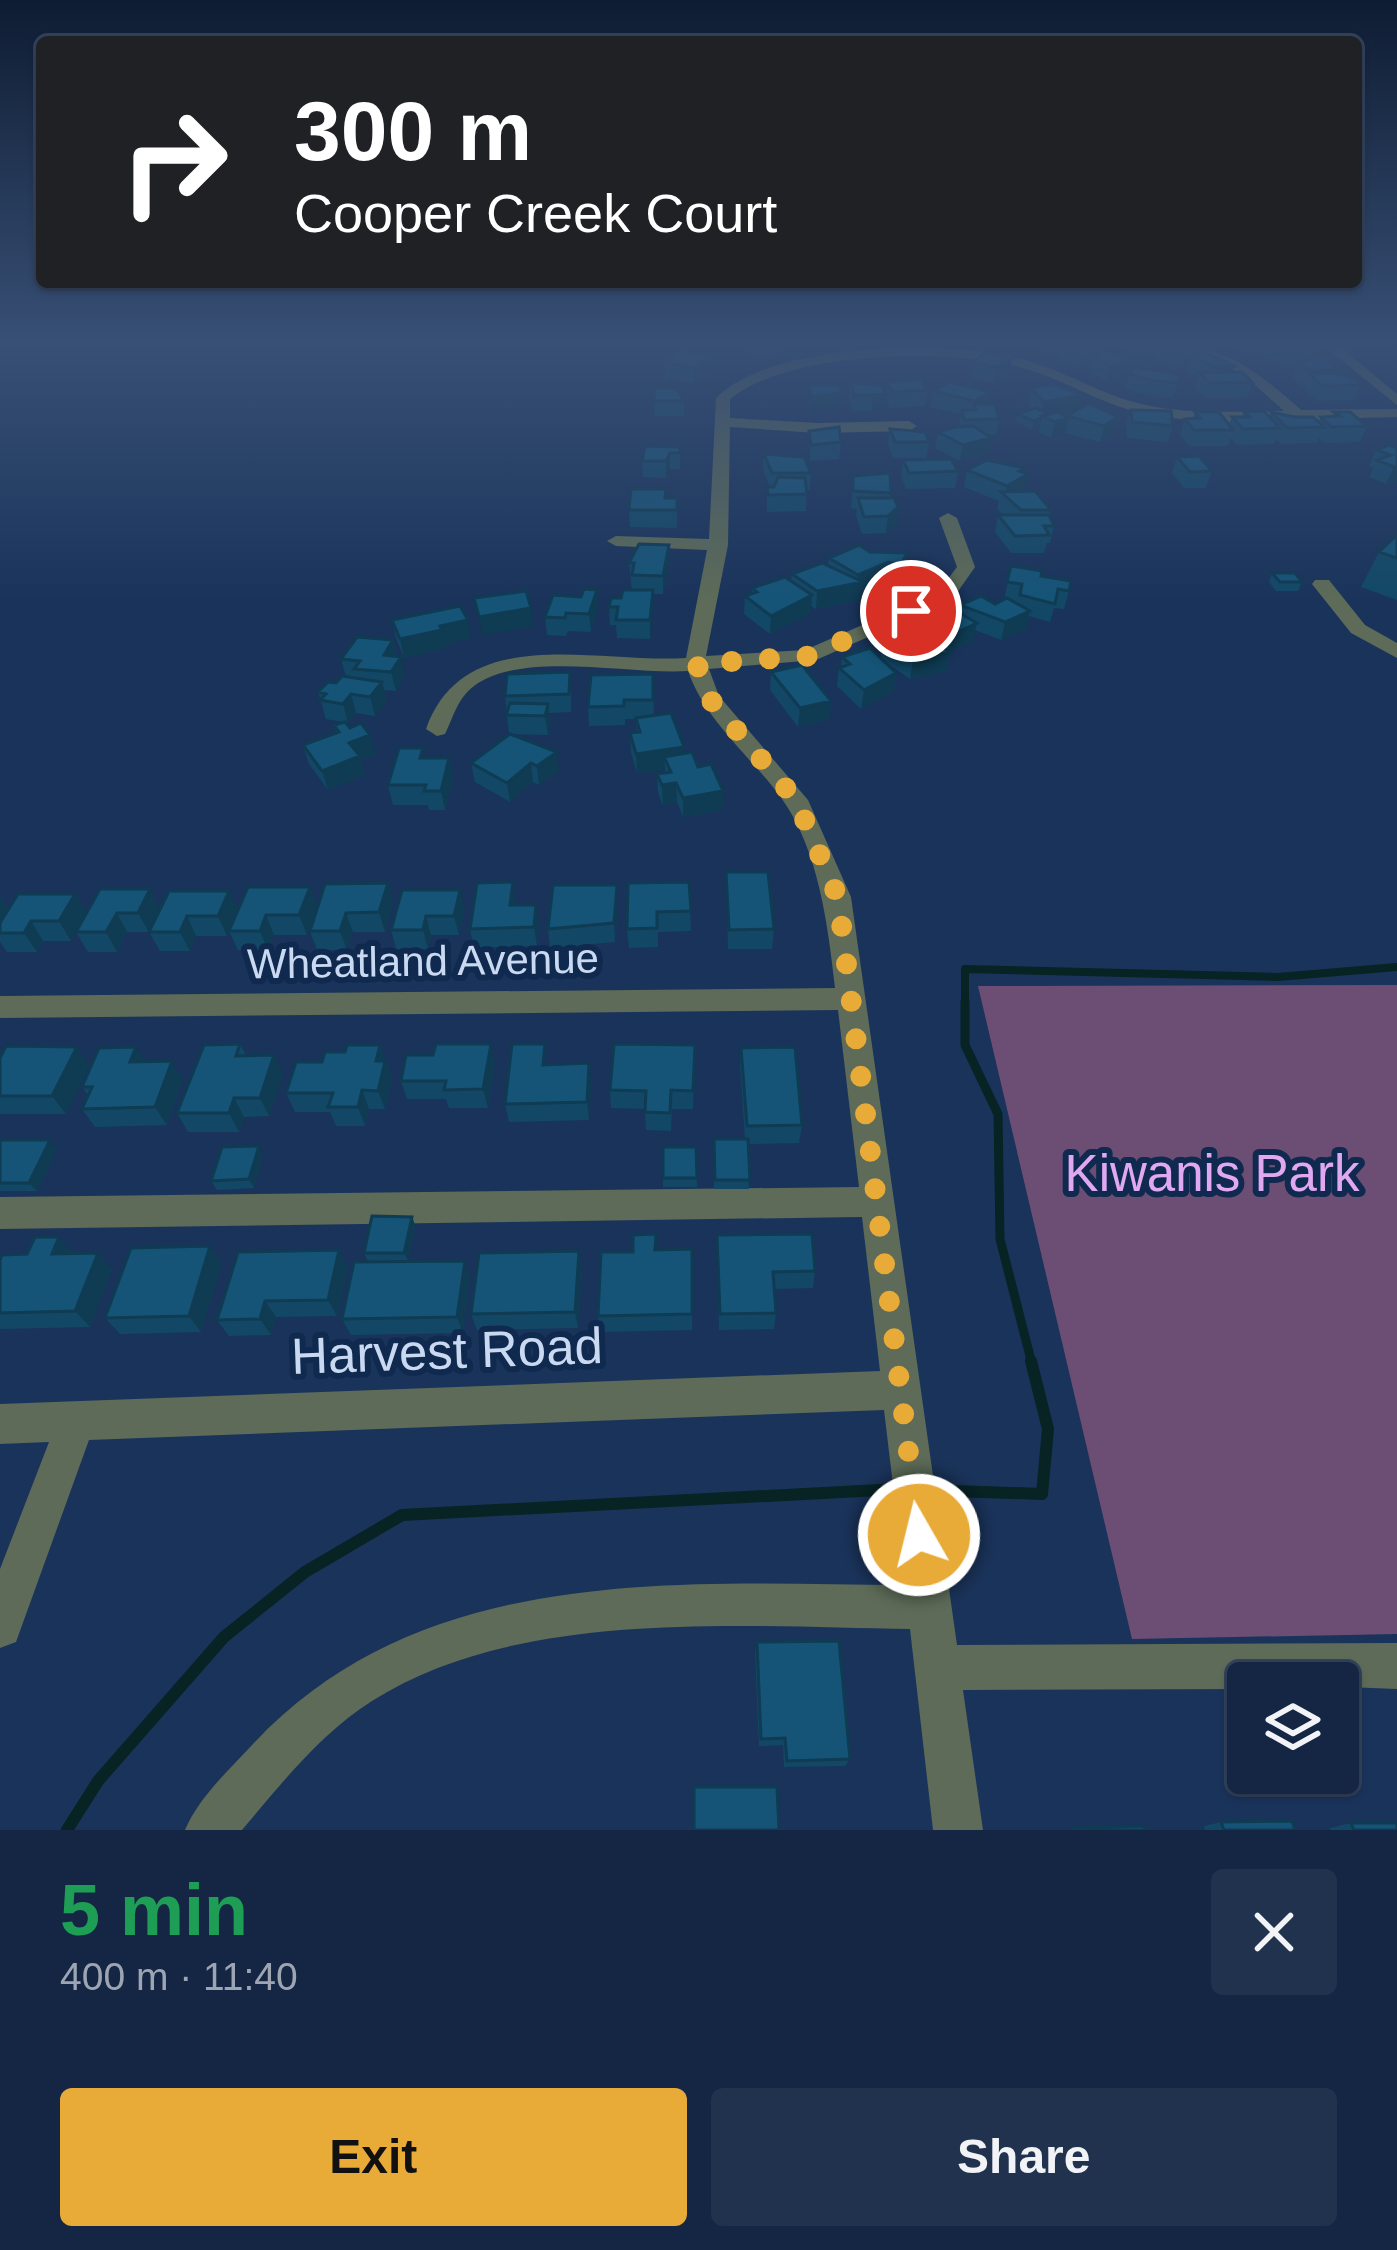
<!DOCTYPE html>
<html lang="en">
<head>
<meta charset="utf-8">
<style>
	body { margin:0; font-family:Helvetica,sans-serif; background:#21324f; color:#f1f3f6; height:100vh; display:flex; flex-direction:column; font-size:45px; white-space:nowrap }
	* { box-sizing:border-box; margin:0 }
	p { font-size:39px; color:#9da5b2 }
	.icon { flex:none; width:66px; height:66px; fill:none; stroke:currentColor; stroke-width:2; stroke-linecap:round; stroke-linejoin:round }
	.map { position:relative; height:1830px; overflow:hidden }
	.panel { display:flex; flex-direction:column; background:#142644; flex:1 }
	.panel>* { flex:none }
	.top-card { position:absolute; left:36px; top:36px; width:1326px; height:252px; border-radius:12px; box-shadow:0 3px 9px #0004,0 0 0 3px #33435d; background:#202124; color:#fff; overflow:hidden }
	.tools { position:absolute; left:1227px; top:1662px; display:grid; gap:24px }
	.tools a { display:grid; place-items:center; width:132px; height:132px; border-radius:12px; background:#142644; box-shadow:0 3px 9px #0004,0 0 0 3px #33435d; font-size:60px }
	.pin { position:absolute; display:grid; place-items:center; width:102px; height:102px; color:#fff; margin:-51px; border:6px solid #fff; border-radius:50%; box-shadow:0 3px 12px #0007 }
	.me { position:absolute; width:132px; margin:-66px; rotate:352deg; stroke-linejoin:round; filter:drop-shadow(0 0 9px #0008) }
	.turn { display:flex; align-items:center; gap:42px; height:252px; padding:0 60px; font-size:54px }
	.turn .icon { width:156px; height:156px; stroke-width:2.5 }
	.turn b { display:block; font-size:84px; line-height:102px }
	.round { display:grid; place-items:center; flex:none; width:126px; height:126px; border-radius:12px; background:#21324f }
	.head { display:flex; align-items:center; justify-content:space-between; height:204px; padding:0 60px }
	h1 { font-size:72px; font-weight:700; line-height:90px; color:#1e9e55 }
	.button { display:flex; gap:24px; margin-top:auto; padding:24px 60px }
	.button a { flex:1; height:138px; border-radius:12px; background:#e9ab38; color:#111; font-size:48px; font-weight:700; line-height:138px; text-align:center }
	.button a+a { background:#21324f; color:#f1f3f6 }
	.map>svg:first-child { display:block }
	.green { fill:#6c4e75 }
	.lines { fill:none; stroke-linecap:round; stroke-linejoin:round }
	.stream-far2 { stroke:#072324; stroke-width:8 }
	.stream-far1 { stroke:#072324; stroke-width:9 }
	.stream { stroke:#072324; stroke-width:12 }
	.minor { fill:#5d6b58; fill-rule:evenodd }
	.wall { fill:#124866 }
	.shaded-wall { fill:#0f3b53 }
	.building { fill:#155477; stroke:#0f3b53; stroke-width:3 }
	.route { stroke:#e9ab38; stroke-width:21; stroke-dasharray:0 37.8 }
	.labels { text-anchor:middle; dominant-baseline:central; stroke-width:12; stroke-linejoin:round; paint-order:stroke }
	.street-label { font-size:42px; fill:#c9d9f1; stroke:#10294e }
	.near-park-label { font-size:51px; fill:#e0a8f0; stroke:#10294e }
	.near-street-label { font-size:51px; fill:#c9d9f1; stroke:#10294e }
</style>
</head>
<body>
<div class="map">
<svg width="1397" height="1830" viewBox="0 0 1397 1830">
	<rect width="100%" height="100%" fill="#1a335a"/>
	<path class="green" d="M1397 985V1634L1132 1639 978 986Z"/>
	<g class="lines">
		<path class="stream-far2" d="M965 1004V969L1278 977 1397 967"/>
		<path class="stream-far1" d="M965 1001V1045L998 1114 1000 1239 1032 1364"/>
		<path class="stream" d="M926 1490 1042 1494 1048 1429 1031 1361
			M67 1830 98 1781 224 1637 305 1572 402 1515 899 1489"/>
		<path class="minor" d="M1176 346C1227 345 1265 378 1301 410L1397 409V417C1316 418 1231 429 1151 415 1105 407 1066 380 1023 368 951 347 788 351 730 399V418L818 423 909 421 917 426 909 431 818 433 730 427 728 545 706 656 805 650 938 592 957 567 939 518 948 513 957 518 975 567 952 600 816 660 709 669 719 696 808 800 851 897 957 1645 1397 1643V1689L1248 1683V1689L963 1690 983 1830H933L910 1629C742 1627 520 1607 372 1701 320 1734 281 1784 242 1830H185C199 1797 229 1770 253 1744 422 1563 677 1583 905 1585L884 1410 89 1440 16 1642 0 1648V1569L49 1442 0 1444V1404L880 1371 862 1217 0 1229V1197L859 1187 838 1010 0 1018V996L835 988C828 926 819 851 782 799 751 756 706 722 688 671 629 675 522 650 474 686 457 699 454 716 445 734L437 736 426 729C464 621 597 664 686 658L707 550 616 546 607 541 616 536 709 539 716 398C771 342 943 341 1017 358 1062 368 1101 396 1146 405 1190 415 1239 411 1284 411L1243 374Z
			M1324 346H1339L1397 394V405Z
			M1315 580H1329L1365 625 1397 643V658L1351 633 1312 584Z"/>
	</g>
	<path class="wall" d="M746 346H782V355L754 356 746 350Z
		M1044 346H1102L1103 347 1101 354 1126 378 1106 381 1088 371 1090 364 1080 367 1059 357 1061 350 1045 352Z
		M1124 346H1193L1202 349 1200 354 1234 366 1232 373 1252 382 1247 398H1204L1195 388 1199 377 1187 370 1188 366 1181 368 1154 358 1155 354 1142 357 1124 348Z
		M1232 346H1303L1311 360 1338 370 1337 374 1360 385 1354 400 1317 401 1304 389 1305 386H1301L1292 378 1295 368 1263 358 1265 351 1252 354Z
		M984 353 1009 374 993 383 971 377 974 362Z
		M665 363 713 370 694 383 665 379Z
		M1129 374 1181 375 1172 398 1146 395 1125 389Z
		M887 382 927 390 925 406 890 408 885 397Z
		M850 383 886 394 884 409 853 412 849 399Z
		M654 388 684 401V416H654Z
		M1031 388 1082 395 1078 410 1118 417 1114 433 1100 442 1065 433 1051 438 1039 432 1040 426 1032 429 1016 422 1017 414 1033 409 1028 404Z
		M933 391 990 392 987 404 999 419 996 435H987L991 438 988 454 960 461 935 448 938 432 959 427 961 414 930 407Z
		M1131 410 1173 426 1168 442 1127 438 1126 426Z
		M1195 412 1229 425 1232 417H1242L1244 412 1269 417 1271 412 1318 422 1321 417H1332L1334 412 1367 426 1360 442 1325 443 1319 438 1317 443 1281 444 1276 439 1274 444 1237 445 1230 438 1228 446H1189L1180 435 1185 419 1193 418Z
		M890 429 929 442 926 458H893L888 445Z
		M809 431 841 442 839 459 810 461Z
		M680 447V470L670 469 666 478 643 477 642 461Z
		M1397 448V482L1386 484 1369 477 1373 468 1369 466 1376 450Z
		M764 454 811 473 810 490H807L806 511 767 512V487H770L763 470Z
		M1177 457 1212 471 1206 488H1184L1172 473Z
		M903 460 958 471 955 488 906 489 901 476Z
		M967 470 1023 472 1028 474 1025 491 1051 510 1049 515 1054 526 1050 543H1047L1044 553H1011L995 532 998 515H1004L997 509 999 501 964 487Z
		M890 473V498L898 507 896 524 886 533 862 534 856 515 857 509 851 508 853 476Z
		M666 489V498H677V528L630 527 629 510Z
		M1397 535V600L1361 587 1379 552Z
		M669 545V562L663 594H653L650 639 617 638 616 625H610L609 607 632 590 629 563Z
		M870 552 907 553 904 571 898 583 885 580 862 590 861 599 816 609 811 606V613L770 634 744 614 745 596 752 594V588L791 581 792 574 828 565 829 558Z
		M1011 566 1041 576 1069 591 1064 609 1054 608 1050 622 1029 616 1026 629 1001 640 975 630 973 641 949 652 946 671 910 679 883 660 896 673 893 692 861 709 837 686 839 668 841 667 842 657 881 658 883 640 918 632 920 621 959 613 960 605 995 604 1004 600Z
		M1272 573 1302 582 1298 591H1276L1269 582Z
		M597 590 598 608 591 632 568 631 566 636 547 635 545 617Z
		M392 620 471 638 445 644 446 648 404 658 396 638Z
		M393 640 397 656 405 675 396 691 384 690 387 701 375 716 356 713 348 723 345 722 350 728 370 735 376 754 361 760 365 775 328 790 309 764 303 745 337 733 334 725 344 722 326 719 318 692 346 677 341 659Z
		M771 672 831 701 829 719 798 727 770 690Z
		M653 674 654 715 684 747V753L698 767 723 810 683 817 677 802 663 805 658 793 657 774 665 773V769L637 773 631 752 630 733 637 732 636 719H625V725L589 726 588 707Z
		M571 691V712L549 713 550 723 548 735 509 734 505 696Z
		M510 734 559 771 539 785 533 782 510 802 475 782 471 763Z
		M426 758H449L453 778 445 810H429L428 805H393L388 785Z
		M726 872 774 929 772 949H728Z
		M513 882 516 905H536L539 924 537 946 474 948 470 929Z
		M689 882 691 931 658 932V947L629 948 627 929Z
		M388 883 393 903 385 932H353L347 950H317L310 931Z
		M310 887 317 906 307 935H274L268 950H238L229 931Z
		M150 889 149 932H127L117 952H88L76 932Z
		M402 890 465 909 459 935H431L428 949H396L391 930Z
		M229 891 238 910 227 936H196L190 951H160L149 932Z
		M75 894 86 913 71 941H43L37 952H7L0 942V897L8 909Z
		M618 904 615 942 550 948 548 929Z
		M240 1044 246 1055 283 1074 269 1116 244 1117 239 1132H188L177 1113Z
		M380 1045 392 1079 385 1109H369L365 1126H336L330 1112H295L286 1093 345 1052Z
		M695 1045 693 1109H672L671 1131 646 1130 645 1109 611 1108 610 1090Z
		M77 1047 89 1065 66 1114H0V1058Z
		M741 1048 802 1125 799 1143 748 1144 749 1189H714V1139H745L740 1066Z
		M145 1062 183 1080 167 1125 95 1127 82 1109 88 1095 82 1087Z
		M495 1062 488 1108H449L446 1099H407L401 1081Z
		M589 1063 591 1082 589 1120 509 1122 505 1104 548 1065Z
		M0 1140 57 1149 37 1191H0Z
		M663 1147H696L697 1187H663Z
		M263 1155 254 1188 217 1190 211 1181Z
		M412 1217 415 1225 408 1261H368L364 1253Z
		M656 1234 657 1250 692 1249V1330L600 1332 598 1316 633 1252Z
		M717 1235 815 1271 813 1288 774 1289 776 1313 774 1329 719 1330Z
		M579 1251 582 1268 578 1328 477 1330 471 1314Z
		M74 1253H98L112 1270 90 1327 0 1329V1260Z
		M222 1263 201 1332 120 1334 105 1318Z
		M348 1267 337 1316 276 1317 271 1335 229 1336 217 1320Z
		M470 1277 463 1333 351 1335 342 1319Z
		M757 1642 850 1759 845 1766 784 1767 783 1745 759 1746 755 1652Z
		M1221 1822 1295 1830H1205L1204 1826Z
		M1351 1823 1397 1830H1331L1330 1828Z"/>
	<path class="shaded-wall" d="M1046 346H1062L1061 350 1045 352Z
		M1145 346H1157L1155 354 1142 357Z
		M1255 346H1267L1265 351 1252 354Z
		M1103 347 1100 360 1092 356 1090 364 1080 367 1083 352Z
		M1202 349 1198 359 1192 355 1188 366 1181 368 1185 353Z
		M1315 351 1309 365 1298 363 1301 353Z
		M713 355V370L694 383V368Z
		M1012 359 1009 374 993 383 996 368Z
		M1130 363 1126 378 1106 381 1110 366Z
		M1234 366 1229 381 1210 383 1214 368Z
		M990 392 987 407 974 406 975 401Z
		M842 393 841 408 810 412 811 397Z
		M886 394 884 409 871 412 873 396Z
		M1082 395 1078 411 1041 418 1044 402Z
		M1118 417 1114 433 1100 442 1104 426Z
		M1042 418 1040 426 1032 429 1034 421Z
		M1069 418 1065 434 1051 438 1055 422Z
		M991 438 988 454 960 461 963 445Z
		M670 453V469L666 478V461Z
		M1394 467H1397V482L1386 484Z
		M1024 468 1022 478 1028 474 1025 491 1005 496 1007 486 1019 471Z
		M898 507 896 524 886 533 888 516Z
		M669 545V562L663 594V576Z
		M907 553 904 571 898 583 901 565Z
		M888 562 885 580 862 590 861 599 816 609 817 591 858 583V575Z
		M597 590 598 608 591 632 589 614Z
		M653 590V608L650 639V620Z
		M812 595 811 613 770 634 771 616Z
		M531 608 534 626 482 635 479 617Z
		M1030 611 1026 629 1001 640 1005 622Z
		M468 620 471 638 445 644 446 648 404 658 400 639 440 626Z
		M977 623 973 641 949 652 946 671 910 679 913 660 942 654 946 637Z
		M393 640 397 659 388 674 384 655Z
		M401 657 405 675 396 691 391 672Z
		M896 673 893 692 861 709 864 690Z
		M382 682 387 701 375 716 370 697Z
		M351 694 356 713 348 723 343 704Z
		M831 701 829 719 798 727 800 708Z
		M548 704 550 723 548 735 545 716Z
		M370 735 376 754 361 760 365 775 328 790 322 771 349 743Z
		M684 747V766L664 757 665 769 637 773 636 754Z
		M557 752 559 771 539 785 537 766Z
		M449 758 453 778 445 810 441 791Z
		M531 763 533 782 510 802 507 783Z
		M676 783 677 802 663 805 662 785Z
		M723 791V810L683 817V798Z
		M513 882 516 901 513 924 510 905Z
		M388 883 393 903 385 932 379 912Z
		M617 885 618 904 615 942 614 923Z
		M310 887 317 906 307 935 299 915Z
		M150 889 160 909 149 932 138 913Z
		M460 890 465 909 459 935 454 916Z
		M229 891 238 910 227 936 218 916Z
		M75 894 86 913 71 941 59 921Z
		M0 897 10 912 0 927Z
		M536 905 539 924 537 946 534 927Z
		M117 913 127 932 117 952 106 932Z
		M346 913 353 932 347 950 340 931Z
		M266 915 274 935 268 950 260 931Z
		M187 916 196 936 190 951 180 932Z
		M426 916 431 935 428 949 423 930Z
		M31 921 43 941 37 952 24 933Z
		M491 1044 495 1062 488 1108 483 1089Z
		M380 1045 392 1079 385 1109 378 1091 376 1061Z
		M77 1047 89 1065 66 1114 52 1096Z
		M136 1047 148 1066 130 1062Z
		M274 1055 283 1074 269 1116 260 1098Z
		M172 1061 183 1080 167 1125 155 1107Z
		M589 1063 591 1082 589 1120 587 1102Z
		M362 1090 369 1109 365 1126 358 1107Z
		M234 1098 244 1117 239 1132 229 1113Z
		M50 1140 57 1149 37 1191 29 1183Z
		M259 1146 263 1155 254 1188 249 1179Z
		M412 1217 415 1225 408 1261 404 1253Z
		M59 1237 75 1254H52Z
		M210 1246 222 1263 201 1332 189 1316Z
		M339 1250 348 1267 337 1316 328 1300Z
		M579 1251 582 1268 578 1328 575 1312Z
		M98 1253 112 1270 90 1327 75 1311Z
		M465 1261 470 1277 463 1333 457 1317Z
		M265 1301 276 1317 271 1335 260 1319Z"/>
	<path class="building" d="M1071 346H1102L1103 347 1083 352Z
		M1165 346H1193L1202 349 1185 353Z
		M1277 346H1303L1315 351 1301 353Z
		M678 352 713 355 694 368 665 363Z
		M1111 352 1130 363 1110 366 1092 356Z
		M984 353 1012 359 996 368 974 362Z
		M1206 353 1234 366 1214 368 1192 355Z
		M1324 358 1338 370H1307L1297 362Z
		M1134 367 1181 375 1177 383 1150 380 1129 374Z
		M1242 372 1252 382 1210 383 1200 373Z
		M1309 373H1333L1351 377 1360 385 1323 386Z
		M921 379 927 390 892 392 887 382Z
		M949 382 990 392 975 401 933 391Z
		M850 383 882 385 886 394 855 396Z
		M1053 384 1082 395 1044 402 1031 388Z
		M809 385H840L842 393 811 397Z
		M654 388H676L684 401H654Z
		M1089 403 1118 417 1104 426 1067 416Z
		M974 404H995L999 419 964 420 962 410H976Z
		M1036 408 1050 414 1034 421 1017 414Z
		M1131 410 1171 411 1173 426 1132 422Z
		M1264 411 1280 428 1243 429 1232 417H1249L1244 412Z
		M1057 412 1069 418 1055 422 1042 416Z
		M1195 412H1219L1233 430H1194L1185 419 1200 418Z
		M1271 412 1294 417H1313L1324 427 1287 428Z
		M1334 412H1350L1367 426 1331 427 1321 417 1340 416Z
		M974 426 991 438 963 445 938 432 955 427Z
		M839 427 841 442 811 445 809 431Z
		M890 429 925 432 929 442H895Z
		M1389 445 1397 448V467H1394L1377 460 1391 455 1376 450Z
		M645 446 680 447V453H670L666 461H642Z
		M764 454 804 457 811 473H772Z
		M1199 456 1212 471 1190 472 1177 457Z
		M951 459 958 471 909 473 903 460Z
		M987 460 1024 468 1019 471 1028 474 1007 486 967 470Z
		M890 473 891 493 853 491V476Z
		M778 477 805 478 807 494 768 495 767 487H774Z
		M631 489H666L665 498H677V510H629Z
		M1035 491 1051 510H1021L1001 492Z
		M858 498H894L898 507 888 516 864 517Z
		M998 515H1049L1054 526H1044L1049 535 1015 536Z
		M1397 535V558L1379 552Z
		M639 544 669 545 663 576 632 575 634 563H629Z
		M859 545 870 552 907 553 901 565 888 562 858 575 829 558Z
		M822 563 863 582 817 591 792 574Z
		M1011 566 1042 571 1041 576 1071 581 1069 591 1058 589 1055 604 1020 595 1022 584 1007 582Z
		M1272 573H1295L1302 582H1280Z
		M785 577 812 595 771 616 745 596 757 592 752 588Z
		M584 589 597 590 589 614 566 613 565 618 545 617 553 595 581 597Z
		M623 590H653L650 620H616L618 607H609L611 598H621Z
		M526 591 531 608 479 617 474 598Z
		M981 596 995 604 1007 598 1030 611 1005 622 960 605Z
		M460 606 468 620 440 626 442 630 400 639 392 620Z
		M951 608 977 623 946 637 920 621Z
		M912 628 950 652 913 660 883 640Z
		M357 637 393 640 384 655 401 657 391 672 354 669 360 661 341 659Z
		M870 648 896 673 864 690 839 668 850 664 842 657Z
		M802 665 831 701 800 708 771 672Z
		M570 672 569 694 505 696 507 674Z
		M653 674V700H624V706L588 707 591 675Z
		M342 676 382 682 370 697 351 694 343 704 320 700 326 694 318 692 328 682 336 683Z
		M510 703 548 704 545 716 506 715Z
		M671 713 684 747 636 754 630 733 640 732 636 718Z
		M345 722 350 728 361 723 370 735 349 743 360 756 322 771 303 745 339 732 334 725Z
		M510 734 557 752 537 766 531 763 507 783 471 763Z
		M399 748H423L420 758H449L441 791H424L426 785H388Z
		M692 752 698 767 711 764 723 791 683 798 676 783 662 785 657 774 671 772 664 757Z
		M726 872H768L774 929 729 930Z
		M513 882 510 905H536L534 927 470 929 477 883Z
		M689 882 691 911 657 912V928L627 929 628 883Z
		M388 883 379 912 346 913 340 931H310L325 884Z
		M553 885H617L614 923 548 929Z
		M248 887H310L299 915H266L260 931H229Z
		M100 889H150L138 913H117L106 932H76Z
		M402 890H460L454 916H426L423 930H391Z
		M169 891H229L218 916H187L180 932H149Z
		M18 894H75L59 921H31L24 933H0V923Z
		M240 1044 236 1056 274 1055 260 1098H234L229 1113H177L204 1045Z
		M436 1044H491L483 1089 444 1090 446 1081H401L406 1055H433Z
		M512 1044H545L543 1065 589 1063 587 1102 505 1104Z
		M614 1044 695 1045 693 1091 671 1090 670 1113 645 1112 646 1091 610 1090Z
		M347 1045H380L376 1061H385L378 1091 362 1090 358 1107H328L333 1093H286L296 1062H322L325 1052H345Z
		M6 1046 77 1047 52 1096H0V1058Z
		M136 1047 130 1062 172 1061 155 1107 82 1109 92 1087H82L99 1048Z
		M795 1047 802 1125 747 1126 741 1048Z
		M714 1139H748L750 1180H715Z
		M0 1140H50L29 1183H0Z
		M259 1146 249 1179 211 1181 222 1147Z
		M663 1147H696L697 1178H663Z
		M372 1216 412 1217 404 1253H364Z
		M656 1234 655 1250 692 1249V1314L598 1316 601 1252H633V1235Z
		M812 1234 815 1271 773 1272 776 1313 720 1314 717 1235Z
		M35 1237H59L52 1254 98 1253 75 1311 0 1313V1260L2 1255 27 1254Z
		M210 1246 189 1316 105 1318 131 1248Z
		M339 1250 328 1300 265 1301 260 1319 217 1320 238 1252Z
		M579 1251 575 1312 471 1314 479 1253Z
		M465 1261 457 1317 342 1319 354 1262Z
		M839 1641 850 1759 787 1761 785 1738 761 1739 757 1642Z
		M694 1787H777L779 1830H694Z
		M1292 1821 1295 1830H1224L1221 1822Z
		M1351 1823H1397V1830H1354Z
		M1144 1826 1145 1830H1073V1828Z"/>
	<linearGradient id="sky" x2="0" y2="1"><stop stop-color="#0e1c32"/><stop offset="0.57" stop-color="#385076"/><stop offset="1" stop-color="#385076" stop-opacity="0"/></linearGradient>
	<rect width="1397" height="602" fill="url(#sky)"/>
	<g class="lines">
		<path class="route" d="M911 611 809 656 697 664 709 698 796 800 838 897 919 1535"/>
	</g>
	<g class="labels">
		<g class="street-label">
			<text transform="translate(423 961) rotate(-1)">Wheatland Avenue</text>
		</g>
		<g class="near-park-label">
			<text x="1212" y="1173">Kiwanis Park</text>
		</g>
		<g class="near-street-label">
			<text transform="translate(447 1351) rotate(-2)">Harvest Road</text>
		</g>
	</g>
</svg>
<div class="tools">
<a><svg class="icon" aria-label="layers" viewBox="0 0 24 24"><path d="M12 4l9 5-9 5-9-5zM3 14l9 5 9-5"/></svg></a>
</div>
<div class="pin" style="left:911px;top:611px;background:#d93025"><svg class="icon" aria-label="arrive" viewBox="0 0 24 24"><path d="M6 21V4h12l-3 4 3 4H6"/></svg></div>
<svg class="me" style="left:919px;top:1535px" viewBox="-20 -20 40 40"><circle r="17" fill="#e9ab38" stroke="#fff" stroke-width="3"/><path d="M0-11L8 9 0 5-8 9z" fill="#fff"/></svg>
<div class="top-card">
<div class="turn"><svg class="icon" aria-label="right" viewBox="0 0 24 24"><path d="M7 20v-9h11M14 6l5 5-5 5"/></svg><div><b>300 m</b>Cooper Creek Court</div></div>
</div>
</div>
<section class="panel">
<div class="head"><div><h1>5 min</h1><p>400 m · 11:40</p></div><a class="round"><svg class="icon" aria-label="close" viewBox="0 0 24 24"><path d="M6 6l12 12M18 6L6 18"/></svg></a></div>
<div class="button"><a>Exit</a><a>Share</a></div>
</section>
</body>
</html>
